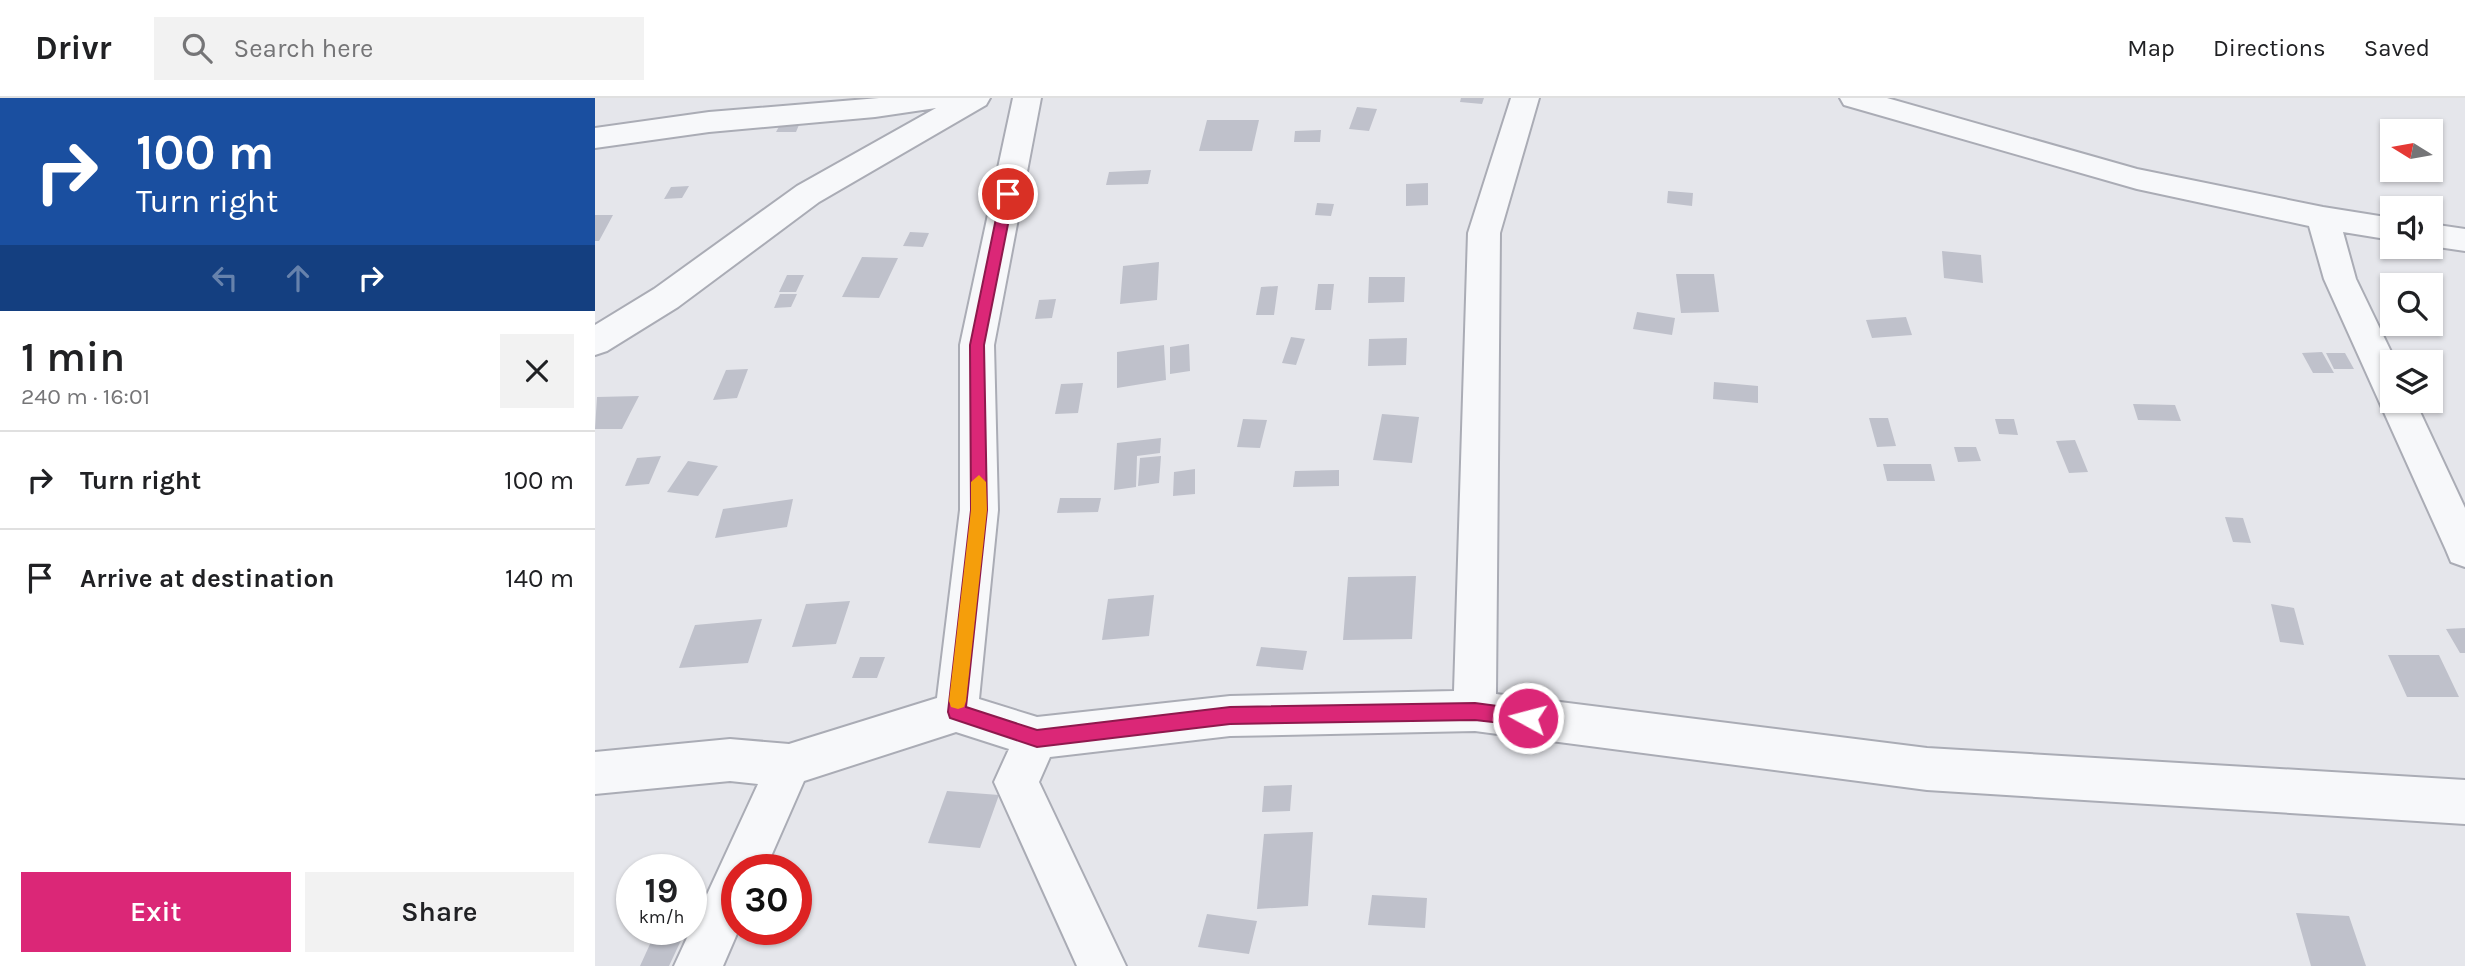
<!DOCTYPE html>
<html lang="en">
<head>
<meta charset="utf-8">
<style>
	body { margin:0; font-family:Karla,sans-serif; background:#f2f2f2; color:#202124; height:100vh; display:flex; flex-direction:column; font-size:26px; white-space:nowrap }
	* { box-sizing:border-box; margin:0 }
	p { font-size:23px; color:#757577 }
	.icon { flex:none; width:38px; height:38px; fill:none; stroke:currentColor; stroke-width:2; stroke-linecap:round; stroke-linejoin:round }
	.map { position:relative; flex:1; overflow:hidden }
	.sheet { display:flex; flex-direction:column; background:#fff; width:595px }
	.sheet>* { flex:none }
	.banner { background:#1a4fa0; color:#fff; overflow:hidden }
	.needle { width:46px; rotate:281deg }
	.buttons { position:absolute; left:1785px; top:21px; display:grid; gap:14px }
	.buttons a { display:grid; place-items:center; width:63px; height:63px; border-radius:0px; background:#fff; box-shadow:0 2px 5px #0004; font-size:35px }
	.speed { position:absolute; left:21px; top:756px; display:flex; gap:14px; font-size:35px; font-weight:700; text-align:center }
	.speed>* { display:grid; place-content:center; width:91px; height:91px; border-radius:50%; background:#fff; box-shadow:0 2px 5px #0004; line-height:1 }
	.speed small { font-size:18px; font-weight:400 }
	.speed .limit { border:10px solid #d22; background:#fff; color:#111 }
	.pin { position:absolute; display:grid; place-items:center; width:60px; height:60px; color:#fff; margin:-30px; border:4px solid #fff; border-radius:50%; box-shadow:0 2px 7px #0007 }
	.me { position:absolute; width:77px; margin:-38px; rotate:277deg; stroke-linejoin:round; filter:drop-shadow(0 0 5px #0008) }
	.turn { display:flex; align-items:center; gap:24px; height:147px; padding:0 21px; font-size:32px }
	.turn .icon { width:91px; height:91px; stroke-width:2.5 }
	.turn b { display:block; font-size:49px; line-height:60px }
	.lanes { display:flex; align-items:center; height:66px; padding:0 21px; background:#0003; justify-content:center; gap:35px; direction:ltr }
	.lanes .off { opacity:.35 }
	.round { display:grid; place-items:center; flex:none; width:74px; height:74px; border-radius:0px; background:#f2f2f2 }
	.head { display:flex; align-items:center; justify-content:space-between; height:119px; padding:0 21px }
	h1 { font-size:42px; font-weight:600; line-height:52px }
	.primary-button { display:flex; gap:14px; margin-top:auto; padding:14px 21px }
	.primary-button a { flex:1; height:80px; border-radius:0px; background:#db2777; color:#fff; font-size:28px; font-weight:600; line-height:80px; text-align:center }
	.primary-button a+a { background:#f2f2f2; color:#202124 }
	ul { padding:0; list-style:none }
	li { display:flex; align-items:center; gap:21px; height:98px; padding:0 21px; border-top:2px solid #e0e0e0 }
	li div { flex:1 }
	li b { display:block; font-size:26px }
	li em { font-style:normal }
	header { display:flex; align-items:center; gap:42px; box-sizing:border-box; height:98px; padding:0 35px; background:#fff; border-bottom:2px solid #e0e0e0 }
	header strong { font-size:33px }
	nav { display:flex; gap:38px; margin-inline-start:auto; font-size:24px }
	.search { width:490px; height:63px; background:#f2f2f2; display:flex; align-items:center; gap:18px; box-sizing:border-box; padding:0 24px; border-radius:0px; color:#757577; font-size:26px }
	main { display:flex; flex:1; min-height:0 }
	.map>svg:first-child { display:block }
	.building { fill:#bfc1cb }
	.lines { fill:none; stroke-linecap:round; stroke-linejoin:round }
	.street-casing { stroke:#aaacb5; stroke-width:4 }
	.street { fill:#f7f8fa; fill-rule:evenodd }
	.route { fill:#db2777; stroke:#8e194d; stroke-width:2 }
	.slow { fill:#f59e0b }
</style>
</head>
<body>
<header>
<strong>Drivr</strong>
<div class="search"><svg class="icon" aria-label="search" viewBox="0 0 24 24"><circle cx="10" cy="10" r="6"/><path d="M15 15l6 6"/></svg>Search here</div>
<nav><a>Map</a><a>Directions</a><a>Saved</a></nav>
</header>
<main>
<section class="sheet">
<div class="banner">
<div class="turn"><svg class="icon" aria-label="right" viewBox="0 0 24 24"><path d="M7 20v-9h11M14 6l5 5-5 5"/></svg><div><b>100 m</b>Turn right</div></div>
<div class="lanes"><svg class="icon off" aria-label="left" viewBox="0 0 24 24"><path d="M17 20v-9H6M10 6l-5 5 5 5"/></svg><svg class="icon off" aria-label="ahead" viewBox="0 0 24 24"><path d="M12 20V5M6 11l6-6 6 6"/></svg><svg class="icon" aria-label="right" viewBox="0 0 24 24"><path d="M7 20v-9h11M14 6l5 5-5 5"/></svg></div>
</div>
<div class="head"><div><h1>1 min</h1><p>240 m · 16:01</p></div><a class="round"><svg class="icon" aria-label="close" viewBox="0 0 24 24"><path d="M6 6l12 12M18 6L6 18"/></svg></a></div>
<ul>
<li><svg class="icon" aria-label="right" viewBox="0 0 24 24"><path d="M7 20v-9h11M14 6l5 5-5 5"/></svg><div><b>Turn right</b></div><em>100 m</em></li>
<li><svg class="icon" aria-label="arrive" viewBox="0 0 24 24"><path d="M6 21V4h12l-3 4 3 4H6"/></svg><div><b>Arrive at destination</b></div><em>140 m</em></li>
</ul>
<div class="primary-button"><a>Exit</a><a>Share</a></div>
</section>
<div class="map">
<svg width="1870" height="868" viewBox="0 0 1870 868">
	<rect width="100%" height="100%" fill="#e5e6eb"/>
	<path class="building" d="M866 0H889L887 6 865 4Z
		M762 9 782 11 774 33 754 31Z
		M206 22 201 34H181L187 23Z
		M612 22H664L657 53H604Z
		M726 32 725 44H699L700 33Z
		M556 72 553 86 511 87 514 74Z
		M833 85V107L811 108V86Z
		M94 88 87 100 69 101 76 89Z
		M1073 93 1098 95 1097 108 1072 105Z
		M722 105 739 106 736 118 720 117Z
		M0 117H18L4 143H0Z
		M315 134 334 135 328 149 308 148Z
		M1347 153 1386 157 1388 185 1349 180Z
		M267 159 303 160 284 200 247 199Z
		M564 164 562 202 525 206 528 168Z
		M1081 176H1119L1124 214 1086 215Z
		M192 177H209L201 194H184Z
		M774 179H810L809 204 773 205Z
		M723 186H739L736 212H720Z
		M683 188 679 217H661L666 189Z
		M185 196H202L196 209 179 210Z
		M461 201 457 220 440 221 444 202Z
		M1042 214 1080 220 1077 237 1038 231Z
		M1311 219 1317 237 1277 240 1271 222Z
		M696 239 710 241 701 267 687 265Z
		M812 240 811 267 773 268 774 241Z
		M594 246 595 273 575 276V249Z
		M569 247 571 282 522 290V254Z
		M1727 254 1739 275H1718L1707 255Z
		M1731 255H1750L1759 271H1739Z
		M153 271 142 300 118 302 131 272Z
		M1119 284 1163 288V305L1118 301Z
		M488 285 483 315 460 316 466 286Z
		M44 298 27 331H0L2 299Z
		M1538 306 1580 307 1586 323 1543 322Z
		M787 316 824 319 817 365 778 362Z
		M1274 320H1293L1301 348 1282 349Z
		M648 321 672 322 665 350 642 349Z
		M1400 321H1419L1423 337 1404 336Z
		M566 340 565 355 542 358 541 389 519 392 522 345Z
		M1480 342 1493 374 1474 375 1461 343Z
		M1359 349H1381L1386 363 1363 364Z
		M66 358 54 386 30 388 42 360Z
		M566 358 564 385 543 388 545 360Z
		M93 363 123 368 103 398 72 394Z
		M1288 366H1336L1340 383H1292Z
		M600 371V396L578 398 579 374Z
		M744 372V388L698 389 700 373Z
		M465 400H506L503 414 462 415Z
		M198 401 192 429 120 440 128 411Z
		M1630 419 1648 420 1656 445 1638 444Z
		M821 478 817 541 748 542 753 479Z
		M559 497 554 538 507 542 513 501Z
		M255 503 241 546 197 549 211 506Z
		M1676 506 1699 510 1709 547 1685 544Z
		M167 521 153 565 84 570 100 527Z
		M1870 530V555H1865L1851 531Z
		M666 549 712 553 708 572 661 568Z
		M1793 557H1844L1864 599H1812Z
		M265 559H290L282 580H257Z
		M697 687 695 713 667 714 669 688Z
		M352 693 404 697 385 750 333 745Z
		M718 734 713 808 662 811 669 736Z
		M777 797 832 800 830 830 773 827Z
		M1701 815 1754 818 1771 868H1716Z
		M612 816 662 823 654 856 603 849Z
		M61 833 89 836 74 868H45Z"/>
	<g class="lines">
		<g class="street-casing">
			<path id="street" d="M284 0H395L391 7 224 104 83 209 12 253 0 257V227L59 191 202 88 341 10 280 19 114 34 0 50V30L114 14Z
				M418 0H446L399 247 403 412 384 601 442 619 635 598 859 593 873 135 916 0H944L905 135 901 596 1332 650 1870 682V726L1332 692 880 633 635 638 455 659 444 684 531 868H482L399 684 414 651 361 634 209 683 170 772H142L144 831 128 868H79L163 686 135 683 0 696V654L135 641 194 646 342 600 365 412V247Z
				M1245 0H1292L1542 71 1728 109 1797 120V142L1748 134 1761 181 1801 264H1797V303H1820L1870 410V469L1856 464 1851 452 1729 181 1714 128 1542 91 1249 7Z
				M1836 126 1870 131V153L1836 148Z"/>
		</g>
		<use href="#street" class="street"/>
	</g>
	<path class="route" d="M413 91 419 96 389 247 392 412 371 609 442 632 635 609 880 605 933 612 939 614 942 620 939 626 933 628 880 622 635 626 442 649 355 620 353 614 376 412 375 247 406 96Z"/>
	<path class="slow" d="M384 377 391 384 392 412 371 603 369 609 363 611 356 609 354 603 376 412V384Z"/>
</svg>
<div class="buttons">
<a><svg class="needle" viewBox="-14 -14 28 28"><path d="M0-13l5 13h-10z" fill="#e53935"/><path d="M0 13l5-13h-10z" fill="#757577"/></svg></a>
<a><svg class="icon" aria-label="sound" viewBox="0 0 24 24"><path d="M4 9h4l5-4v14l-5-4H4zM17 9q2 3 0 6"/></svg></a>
<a><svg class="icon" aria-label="search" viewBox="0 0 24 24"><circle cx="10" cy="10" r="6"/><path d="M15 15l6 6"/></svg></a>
<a><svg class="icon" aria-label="layers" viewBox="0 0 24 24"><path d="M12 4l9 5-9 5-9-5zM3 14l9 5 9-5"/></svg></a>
</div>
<div class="speed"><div>19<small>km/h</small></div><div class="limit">30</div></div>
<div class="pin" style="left:413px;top:96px;background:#d93025"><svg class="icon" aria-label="arrive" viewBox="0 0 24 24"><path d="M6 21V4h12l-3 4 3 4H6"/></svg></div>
<svg class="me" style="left:933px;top:620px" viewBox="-20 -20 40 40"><circle r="17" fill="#db2777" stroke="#fff" stroke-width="3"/><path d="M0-11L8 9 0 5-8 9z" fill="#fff"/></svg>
</div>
</main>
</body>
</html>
